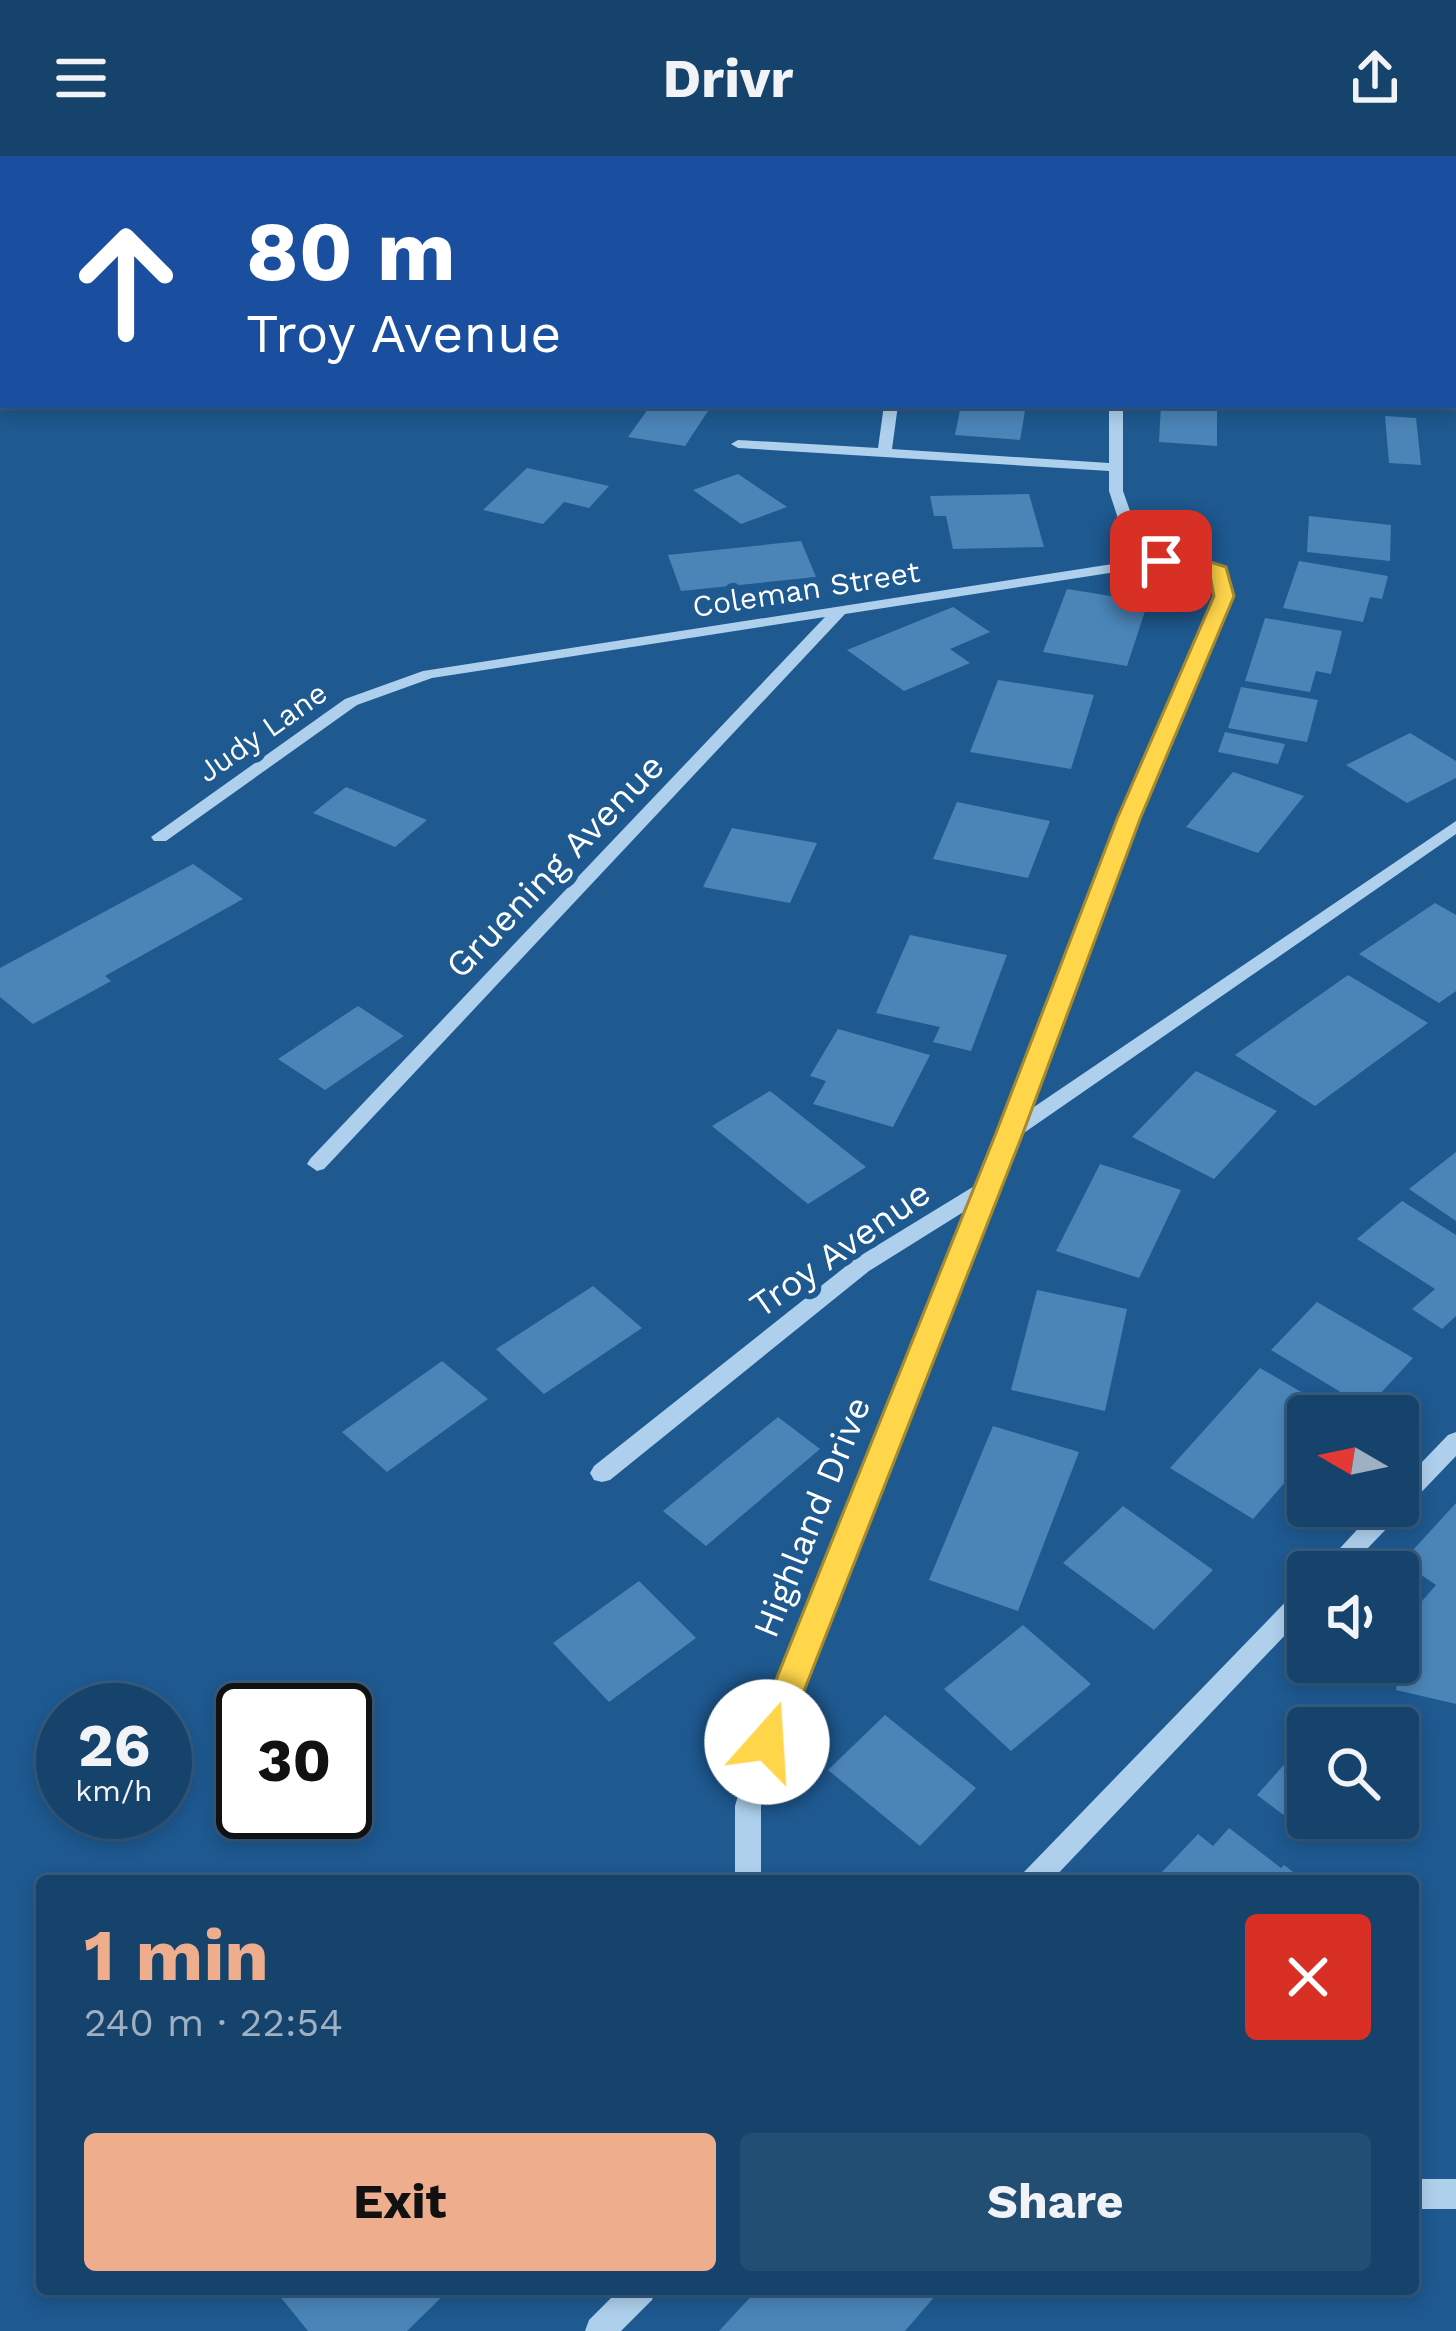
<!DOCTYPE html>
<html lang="en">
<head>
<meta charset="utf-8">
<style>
	body { margin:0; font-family:"Work Sans",sans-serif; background:#234e74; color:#f1f3f6; height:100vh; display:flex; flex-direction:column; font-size:45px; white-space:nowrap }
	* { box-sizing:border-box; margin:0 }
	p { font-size:39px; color:#9eb0c2 }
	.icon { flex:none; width:66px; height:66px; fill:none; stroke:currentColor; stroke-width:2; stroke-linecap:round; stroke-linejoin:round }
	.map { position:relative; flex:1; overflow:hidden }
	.panel { position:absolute; left:36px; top:1719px; width:1383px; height:420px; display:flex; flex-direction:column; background:#16436c; border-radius:12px; box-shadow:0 6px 18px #0003,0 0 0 3px #355c7f }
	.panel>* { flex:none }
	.top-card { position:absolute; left:0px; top:0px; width:1458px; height:252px; box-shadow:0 6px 18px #0003,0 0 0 3px #355c7f; background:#1a4fa0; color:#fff; overflow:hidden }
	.needle { width:78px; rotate:279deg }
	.controls { position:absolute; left:1287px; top:1239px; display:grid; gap:24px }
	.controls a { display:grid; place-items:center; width:132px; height:132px; border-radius:12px; background:#16436c; box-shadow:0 6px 18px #0003,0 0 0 3px #355c7f; font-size:60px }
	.speed { position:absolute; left:36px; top:1527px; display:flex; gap:24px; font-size:60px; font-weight:700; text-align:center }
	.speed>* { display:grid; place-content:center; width:156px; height:156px; border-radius:50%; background:#16436c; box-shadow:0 6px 18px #0003,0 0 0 3px #355c7f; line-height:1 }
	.speed small { font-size:30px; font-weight:400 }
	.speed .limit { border:6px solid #111; border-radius:18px; background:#fff; color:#111 }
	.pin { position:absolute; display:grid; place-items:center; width:102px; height:102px; color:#fff; margin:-51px; border-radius:24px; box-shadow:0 6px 18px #0006 }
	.me { position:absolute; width:132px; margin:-66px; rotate:19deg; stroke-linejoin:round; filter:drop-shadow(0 0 9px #0008) }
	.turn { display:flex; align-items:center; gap:42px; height:252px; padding:0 48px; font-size:54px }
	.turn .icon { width:156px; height:156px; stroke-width:2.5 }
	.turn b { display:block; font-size:84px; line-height:102px }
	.round { display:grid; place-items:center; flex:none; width:126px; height:126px; border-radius:12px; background:#234e74 }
	.head { display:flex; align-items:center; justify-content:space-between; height:204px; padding:0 48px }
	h1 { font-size:72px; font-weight:700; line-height:90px; color:#eead8d }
	.action { display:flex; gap:24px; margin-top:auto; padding:24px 48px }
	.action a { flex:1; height:138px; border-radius:12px; background:#eead8d; color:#111; font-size:48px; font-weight:700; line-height:138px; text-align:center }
	.action a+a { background:#234e74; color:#f1f3f6 }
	header { display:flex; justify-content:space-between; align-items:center; height:156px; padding:0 48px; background:#16436c; font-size:54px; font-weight:700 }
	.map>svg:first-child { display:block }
	.building { fill:#4b85b8 }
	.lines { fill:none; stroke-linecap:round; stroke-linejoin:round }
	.minor { fill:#aed0ed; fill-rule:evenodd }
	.route { fill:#ffd54a; stroke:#a68a30; stroke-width:3 }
	.labels { text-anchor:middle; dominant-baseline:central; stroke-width:12; stroke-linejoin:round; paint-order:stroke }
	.far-street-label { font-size:30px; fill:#fff; stroke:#1e5990 }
	.street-label { font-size:36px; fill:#fff; stroke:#1e5990 }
</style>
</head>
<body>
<header><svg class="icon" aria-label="menu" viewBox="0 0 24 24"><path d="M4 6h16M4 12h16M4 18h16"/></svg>Drivr<svg class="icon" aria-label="share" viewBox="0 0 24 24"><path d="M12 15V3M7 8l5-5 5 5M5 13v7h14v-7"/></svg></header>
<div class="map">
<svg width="1456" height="2175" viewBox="0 0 1456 2175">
	<rect width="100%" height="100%" fill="#1e5990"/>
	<path class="building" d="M651 249H712L685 290 628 281Z
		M961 249H1026L1020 284 955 279Z
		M1161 249 1217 250V290L1159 286Z
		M1385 260 1416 262 1421 309 1389 307Z
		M527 312 609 330 589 352 564 346 543 368 483 354Z
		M738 318 787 351 741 368 693 334Z
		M1029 338 1044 391 953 393 946 360H934L930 340Z
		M1309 360 1391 369 1390 405 1307 396Z
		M801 385 816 421 681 435 668 399Z
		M1299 405 1388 420 1382 443 1370 441 1363 466 1283 452Z
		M1067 433 1148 446 1127 510 1043 496Z
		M953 451 990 476 950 493 970 507 904 535 847 494Z
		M1265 462 1342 475 1331 518 1316 515 1310 536 1245 525Z
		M998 524 1094 539 1071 613 970 596Z
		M1241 531 1318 544 1307 586 1228 572Z
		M1225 576 1285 588 1278 608 1218 596Z
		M1410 577 1456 605V622L1407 647 1346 609Z
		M1233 616 1304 640 1258 697 1186 671Z
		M346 631 427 664 395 691 313 657Z
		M957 646 1050 665 1028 722 933 703Z
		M732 672 817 687 790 747 703 731Z
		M193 708 243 743 105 820 111 825 33 868 0 841V812Z
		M1435 747 1456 759V835L1439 847 1359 798Z
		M910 779 1007 799 971 895 933 886 940 871 876 857Z
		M1348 819 1428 867 1315 950 1235 899Z
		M358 850 404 880 325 934 278 903Z
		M838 873 930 899 893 971 813 948 826 925 810 920Z
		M1196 915 1277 955 1214 1023 1132 981Z
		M770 935 866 1011 808 1048 712 970Z
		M1456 996V1065L1409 1033Z
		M1100 1008 1181 1034 1139 1122 1056 1095Z
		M1402 1045 1456 1079V1160L1442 1173 1412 1153 1435 1133 1357 1083Z
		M593 1130 642 1172 544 1238 496 1193Z
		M1037 1134 1127 1153 1105 1255 1011 1234Z
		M1317 1146 1413 1202 1367 1252 1271 1194Z
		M442 1205 488 1243 387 1316 342 1276Z
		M1260 1212 1327 1251 1319 1260H1308L1303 1278 1308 1280V1300L1253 1363 1170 1312Z
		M778 1261 820 1293 706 1390 663 1355Z
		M993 1270 1079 1296 1018 1455 929 1424Z
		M1456 1347V1548L1396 1534 1402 1468 1436 1429 1402 1406Z
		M1123 1350 1213 1414 1154 1474 1063 1407Z
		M639 1425 696 1482 609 1546 553 1487Z
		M1023 1469 1091 1528 1011 1595 944 1533Z
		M885 1559 976 1632 920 1690 828 1614Z
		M1308 1582V1662H1354L1338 1681 1315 1664 1305 1675 1257 1639Z
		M1229 1672 1281 1712 1284 1709 1305 1725H1173L1162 1716 1198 1678 1213 1690Z
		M274 2133H450L407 2175H308Z
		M758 2133H929L936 2139 905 2175H719Z"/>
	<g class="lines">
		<path class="minor" d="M1025 0H1037L1038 3H1026Z
			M1215 0H1227V3H1215Z
			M1456 27V34H1455V27Z
			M884 249H898L892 293 1109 307V249H1123V335L1147 403 1192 402 1228 415 1232 440 1138 663 1028 955 1456 665V678L1018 981 789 1554 761 1650V1725H735V1650L763 1554 965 1055 869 1115 610 1324 602 1326 594 1324 590 1317 594 1310 855 1103 976 1029 1000 977 1120 663 1216 440 1213 418 1191 410 1161 409 845 458 324 1013 317 1015 307 1008 310 1003 825 461 432 522 357 549 166 685H154L151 681 345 543 423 515 1132 405 1109 335V315L738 292 731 288 738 284 878 292Z
			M1456 1276V1300L1345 1416H1318L1379 1350H1398V1331L1448 1279Z
			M1308 1429V1455L1051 1725H1020L1024 1716 1299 1432Z
			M1413 2023H1456V2053H1413Z
			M620 2133H656L652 2144 621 2175H585L589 2164Z"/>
	</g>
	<path class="route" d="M1161 399 1192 400 1226 411 1234 440 1140 663 1023 977 784 1586 779 1596 767 1600 755 1596 751 1586 996 977 1117 663 1214 440 1210 419 1189 411 1154 409 1152 405Z"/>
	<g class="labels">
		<g class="far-street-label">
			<text transform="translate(806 433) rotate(-9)">Coleman Street</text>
			<text transform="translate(262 576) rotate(-35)">Judy Lane</text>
		</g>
		<g class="street-label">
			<text transform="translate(555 710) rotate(-46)">Gruening Avenue</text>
			<text transform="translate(840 1093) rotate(-35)">Troy Avenue</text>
			<text transform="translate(812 1361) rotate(-68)">Highland Drive</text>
		</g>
	</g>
</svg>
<div class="controls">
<a><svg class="needle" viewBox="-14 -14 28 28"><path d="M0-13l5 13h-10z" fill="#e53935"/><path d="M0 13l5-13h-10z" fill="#9eb0c2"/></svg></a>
<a><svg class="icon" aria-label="sound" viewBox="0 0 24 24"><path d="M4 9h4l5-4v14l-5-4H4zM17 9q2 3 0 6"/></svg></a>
<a><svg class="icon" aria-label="search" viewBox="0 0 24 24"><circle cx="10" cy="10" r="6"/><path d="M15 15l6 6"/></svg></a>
</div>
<div class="speed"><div>26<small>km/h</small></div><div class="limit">30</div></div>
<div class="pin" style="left:1161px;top:405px;background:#d93025"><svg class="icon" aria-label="arrive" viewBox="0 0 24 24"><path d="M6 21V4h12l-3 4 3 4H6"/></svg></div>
<svg class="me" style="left:767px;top:1586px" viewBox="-20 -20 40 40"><circle r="19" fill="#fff"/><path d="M0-13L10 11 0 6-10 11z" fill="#ffd54a"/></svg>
<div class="top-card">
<div class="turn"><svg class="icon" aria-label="ahead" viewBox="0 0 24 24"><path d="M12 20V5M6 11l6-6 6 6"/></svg><div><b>80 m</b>Troy Avenue</div></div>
</div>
<section class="panel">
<div class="head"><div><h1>1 min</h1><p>240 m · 22:54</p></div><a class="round" style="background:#d93025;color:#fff"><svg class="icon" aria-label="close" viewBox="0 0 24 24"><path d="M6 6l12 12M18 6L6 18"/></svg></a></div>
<div class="action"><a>Exit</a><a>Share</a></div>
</section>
</div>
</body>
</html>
